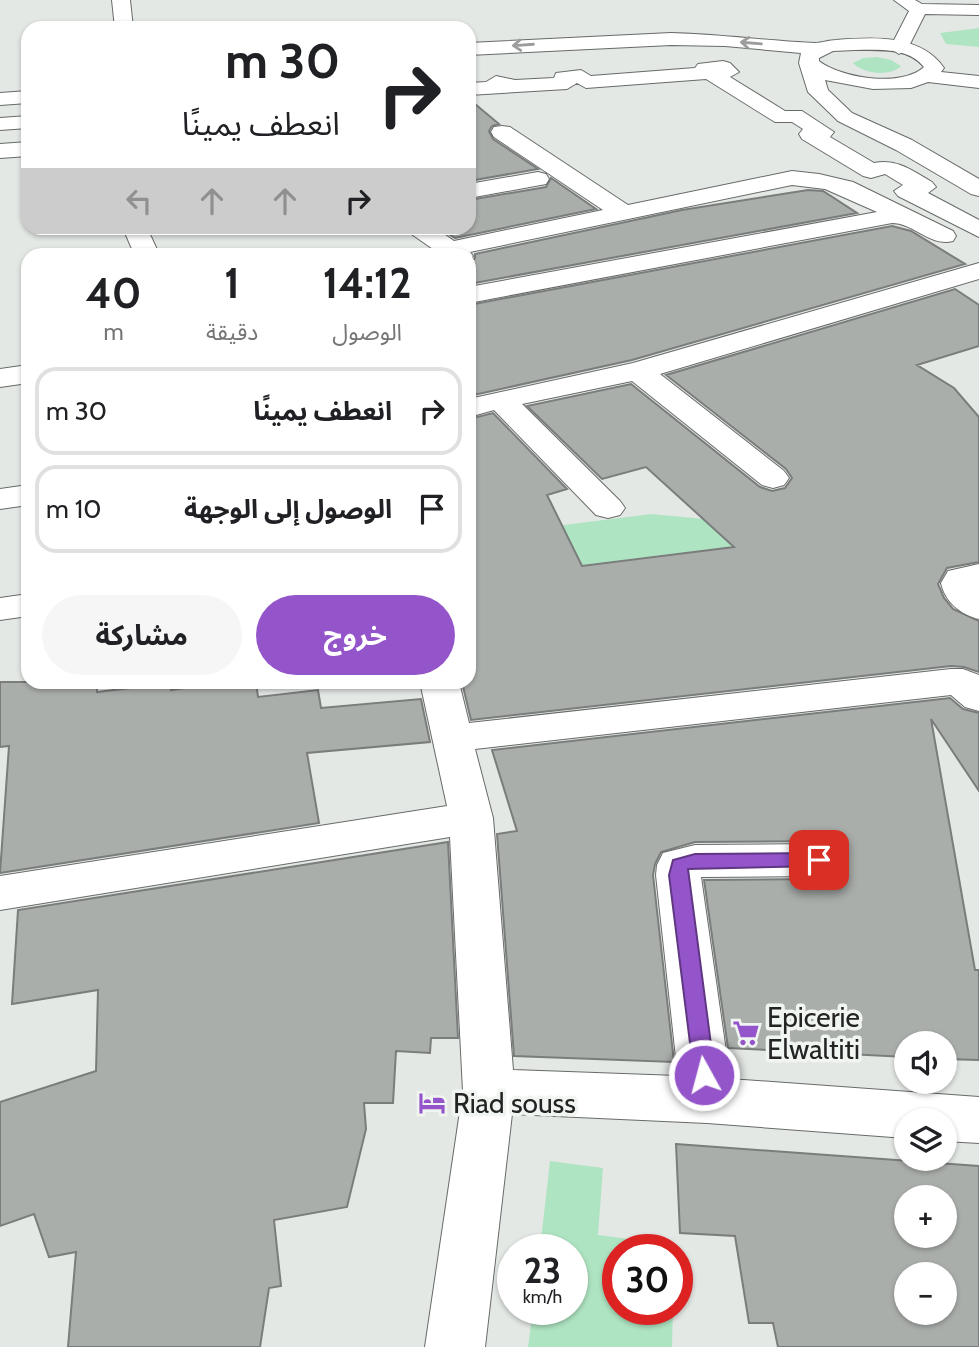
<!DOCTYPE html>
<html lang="ar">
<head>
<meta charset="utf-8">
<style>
	body { margin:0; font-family:Cabin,"Noto Sans Arabic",sans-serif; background:#f6f6f6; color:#202124; direction:rtl; height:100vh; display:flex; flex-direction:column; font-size:26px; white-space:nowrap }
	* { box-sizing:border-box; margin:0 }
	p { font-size:23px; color:#757577 }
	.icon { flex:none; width:38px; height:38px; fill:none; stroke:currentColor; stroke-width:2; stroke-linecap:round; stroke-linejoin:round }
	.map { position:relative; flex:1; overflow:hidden; direction:ltr }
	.side { position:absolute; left:21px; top:248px; width:455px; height:441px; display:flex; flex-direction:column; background:#fff; border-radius:21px; box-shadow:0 2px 5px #0004; direction:rtl }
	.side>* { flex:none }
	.top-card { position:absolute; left:21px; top:21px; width:455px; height:214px; border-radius:21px; box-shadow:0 2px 5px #0004; direction:rtl; background:#fff; color:#202124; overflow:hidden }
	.buttons { position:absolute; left:894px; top:1031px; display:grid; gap:14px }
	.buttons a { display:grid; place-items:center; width:63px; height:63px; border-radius:50%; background:#fff; box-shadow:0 2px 5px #0004; font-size:35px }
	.speed { position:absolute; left:497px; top:1234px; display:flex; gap:14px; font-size:35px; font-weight:700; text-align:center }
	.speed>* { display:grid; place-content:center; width:91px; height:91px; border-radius:50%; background:#fff; box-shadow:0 2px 5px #0004; line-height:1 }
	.speed small { font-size:18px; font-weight:400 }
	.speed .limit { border:10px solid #d22; background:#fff; color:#111 }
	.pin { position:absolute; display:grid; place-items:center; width:60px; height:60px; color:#fff; margin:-30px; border-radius:14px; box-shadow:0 4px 10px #0006 }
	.me { position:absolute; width:77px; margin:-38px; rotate:353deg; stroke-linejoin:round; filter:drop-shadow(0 0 5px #0008) }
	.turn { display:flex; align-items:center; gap:24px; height:147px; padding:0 21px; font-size:32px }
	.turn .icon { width:91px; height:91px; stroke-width:2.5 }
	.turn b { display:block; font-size:49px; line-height:60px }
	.lanes { display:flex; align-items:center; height:66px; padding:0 21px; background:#0003; justify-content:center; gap:35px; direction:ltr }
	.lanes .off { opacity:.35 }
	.eta { display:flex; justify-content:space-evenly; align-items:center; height:119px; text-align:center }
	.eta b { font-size:42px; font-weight:700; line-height:49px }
	.primary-button { display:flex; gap:14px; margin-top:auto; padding:14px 21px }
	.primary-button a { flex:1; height:80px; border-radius:42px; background:#9454ca; color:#fff; font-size:28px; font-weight:700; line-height:80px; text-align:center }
	.primary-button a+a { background:#f6f6f6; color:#202124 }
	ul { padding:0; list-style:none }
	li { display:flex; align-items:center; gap:21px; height:88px; margin:0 14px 10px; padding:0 7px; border:4px solid #e0e0e0; border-radius:21px }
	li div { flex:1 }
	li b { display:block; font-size:26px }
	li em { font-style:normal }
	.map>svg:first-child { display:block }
	.green { fill:#afe4c2 }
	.building { fill:#aaaeab; stroke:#7a7d7b; stroke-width:2; fill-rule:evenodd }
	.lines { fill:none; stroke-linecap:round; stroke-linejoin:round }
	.street-casing { stroke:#676b68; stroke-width:2 }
	.secondary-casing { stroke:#676b68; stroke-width:2 }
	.street { fill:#fff; fill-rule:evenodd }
	.secondary { fill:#fff; fill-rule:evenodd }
	.oneway { stroke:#9c9c9c }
	.route { fill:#9454ca; stroke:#603783; stroke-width:2 }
	.labels { text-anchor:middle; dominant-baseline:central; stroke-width:7; stroke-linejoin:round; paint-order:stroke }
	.near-poi-label { font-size:28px; fill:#222322; stroke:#f1f5f2; text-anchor:start }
</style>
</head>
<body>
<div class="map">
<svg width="979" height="1347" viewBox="0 0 979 1347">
	<rect width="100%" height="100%" fill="#e4e8e5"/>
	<path class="green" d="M979 28V47L946 44 940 33Z
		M877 57 891 60 901 66C891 77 863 74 853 63L863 58Z
		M651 514 726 521 808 634 543 667 493 534Z
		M550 1161 603 1168 598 1235 676 1245V1249L618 1250V1309H673L672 1347H528L533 1309H572V1250L540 1249Z"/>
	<path class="building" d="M469 99 499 124 492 126 489 131 493 139 538 169 469 181Z
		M551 178 596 209 455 238 439 228H469V200L546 187Z
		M808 190 823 191 857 213 469 284V264L475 258V254L682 210Z
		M892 226 911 231 965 264 632 360 469 396V305Z
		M955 289 979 305V346L917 365 954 388 979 417V562L947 568 938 584 944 598 953 609 979 621V672L964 667 951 666 471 720 462 682H469V419L493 413 567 489 547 495 582 566 734 547 646 467 602 479 527 406 631 384 760 487 772 491 785 488 792 478 786 469 666 375Z
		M0 682H97V692L171 683V690L224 682H256L258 697 318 690 321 708 421 699 430 742 307 753 319 823 0 873 9 746 0 747Z
		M950 698 963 709 979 713V791L931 719 975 970H979V1060L945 1059V1043H906V1057L728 1048 704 880 819 879 836 875 843 861 837 847 819 841 695 842 661 852 655 864 653 875 674 1062 514 1056 497 834 517 831 492 750Z
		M448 842 458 1038H431L430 1053 396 1051 393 1103H364L366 1129 347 1207 274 1220 281 1286 269 1288 260 1347H68L76 1252 49 1257 34 1214 0 1226V1102L96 1071 98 990 12 1004 18 910Z
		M676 1144 979 1166V1347H778L773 1323H749L735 1236 680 1233ZM906 1197H945V1236H906ZM906 1274H945V1312H906Z"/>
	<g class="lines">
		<g class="street-casing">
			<path id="street" d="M112 0H130L133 28H115Z
				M894 0H915L922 4 979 5V15L925 14 908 48 899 54 890 48 909 11Z
				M723 61 730 63 739 72 730 77 785 111H802L834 132 830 137 874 163C897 158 913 171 932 182L936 187 928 193 979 220V237L898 196 894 191 903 185 885 174 871 178 863 176 802 139 799 134 803 129 792 122H775L706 79 586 88 577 83 567 89 469 95V83L486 82 496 76 515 80 554 78 556 73 581 70 591 76 695 68 698 64Z
				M28 116V128L0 130V118Z
				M502 126 510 127 628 205 792 171 819 174 853 182 953 231 956 236 953 241C930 247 914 223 892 223L469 303V287L877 212 825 189 792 185 470 252 473 256 469 261V256H443L410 233 407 228H435L454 241 603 210 494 137 491 132 494 127Z
				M28 142V156L0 158V144Z
				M538 172 546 174 549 179 546 184 469 198V184Z
				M123 228H147L160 256H135Z
				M979 263V279L660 374 784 471 789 478 784 485 773 488 762 485 632 381 522 404 620 501 625 508 620 515 608 518 596 515 494 410 469 417V399L633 363Z
				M28 365V383L0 387V369Z
				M28 485V505L0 509V489Z
				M979 564V619C961 615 945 602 941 583L948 571Z
				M28 594V616L0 620V598Z
				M951 669H963L979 675V711L965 707 951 695 475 749 493 818 513 1070 678 1076 656 875 657 865 663 853 695 845 819 844 835 848 841 860 835 872 819 876 701 877 730 1079 979 1097V1143L945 1141V1120H906V1138L707 1123 512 1114 485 1347H425L463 1091 450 837 0 910V876L447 806 420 682H459L469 723Z"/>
		</g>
		<g class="secondary-casing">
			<path id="secondary" d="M671 33C719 34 767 41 815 43 822 43 829 40 836 40 873 37 921 34 944 68L941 72 979 76V88L928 82 911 88 873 89 825 80 828 90 852 113 912 140 979 179V196L971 194 896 150 838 121 808 92 799 63 801 53 725 46 671 45 469 55V43ZM855 50C878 50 908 47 924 67 901 88 841 78 819 61V58L833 51Z
				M28 91V103L0 105V93Z"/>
		</g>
		<use href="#street" class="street"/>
		<use href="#secondary" class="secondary"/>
	</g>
	<defs><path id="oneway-shaft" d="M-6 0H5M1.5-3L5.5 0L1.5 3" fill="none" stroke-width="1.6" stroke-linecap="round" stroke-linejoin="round" transform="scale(1.75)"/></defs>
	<g class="oneway">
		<use href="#oneway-shaft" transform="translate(751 43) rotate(-175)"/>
		<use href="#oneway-shaft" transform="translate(523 45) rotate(176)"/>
	</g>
	<path class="route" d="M819 853 826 855 828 860 826 864 819 866 688 869 715 1075 712 1081 704 1084 697 1081 694 1075 669 875 673 860 695 854Z"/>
	<defs>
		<g id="supermarket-bare" transform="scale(2.1)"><path d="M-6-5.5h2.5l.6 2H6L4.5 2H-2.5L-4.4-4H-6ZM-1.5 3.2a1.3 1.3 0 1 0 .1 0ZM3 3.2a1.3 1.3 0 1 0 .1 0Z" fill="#9454ca" stroke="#f1f5f2" stroke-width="2.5" paint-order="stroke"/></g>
		<g id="hotel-bare" transform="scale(2.1)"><path d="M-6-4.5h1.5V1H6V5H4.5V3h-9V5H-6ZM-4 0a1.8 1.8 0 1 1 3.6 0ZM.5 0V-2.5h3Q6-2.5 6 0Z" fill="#9454ca" stroke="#f1f5f2" stroke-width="2.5" paint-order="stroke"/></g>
	</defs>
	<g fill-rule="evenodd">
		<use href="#supermarket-bare" x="746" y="1033"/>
		<use href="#hotel-bare" x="432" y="1103"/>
	</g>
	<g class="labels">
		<g class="near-poi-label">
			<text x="767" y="1017">Epicerie<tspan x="767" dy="32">Elwaltiti</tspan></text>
			<text x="453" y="1103">Riad souss</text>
		</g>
	</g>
</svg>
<div class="buttons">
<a><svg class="icon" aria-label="sound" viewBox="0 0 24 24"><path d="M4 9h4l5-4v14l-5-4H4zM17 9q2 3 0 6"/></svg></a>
<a><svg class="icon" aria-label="layers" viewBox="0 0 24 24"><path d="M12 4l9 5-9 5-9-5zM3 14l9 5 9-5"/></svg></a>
<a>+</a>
<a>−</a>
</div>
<div class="speed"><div>23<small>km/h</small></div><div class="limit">30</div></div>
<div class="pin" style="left:819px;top:860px;background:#d93025"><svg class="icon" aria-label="arrive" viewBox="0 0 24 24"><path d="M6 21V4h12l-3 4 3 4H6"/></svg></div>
<svg class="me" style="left:704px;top:1075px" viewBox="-20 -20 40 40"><circle r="17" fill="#9454ca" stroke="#fff" stroke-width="3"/><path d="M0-11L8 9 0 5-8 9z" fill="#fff"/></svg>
<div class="top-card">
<div class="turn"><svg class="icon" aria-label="right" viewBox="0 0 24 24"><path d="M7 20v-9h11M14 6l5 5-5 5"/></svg><div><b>30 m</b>انعطف يمينًا</div></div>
<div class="lanes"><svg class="icon off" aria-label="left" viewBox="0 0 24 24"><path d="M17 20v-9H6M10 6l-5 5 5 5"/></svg><svg class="icon off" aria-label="ahead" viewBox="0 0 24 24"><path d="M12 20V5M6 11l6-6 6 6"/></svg><svg class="icon off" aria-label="ahead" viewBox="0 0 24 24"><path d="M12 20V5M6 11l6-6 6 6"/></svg><svg class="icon" aria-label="right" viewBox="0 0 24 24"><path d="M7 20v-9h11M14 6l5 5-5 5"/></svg></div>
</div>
<section class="side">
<div class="eta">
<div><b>14:12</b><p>الوصول</p></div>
<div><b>1</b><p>دقيقة</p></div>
<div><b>40</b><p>m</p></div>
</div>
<ul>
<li><svg class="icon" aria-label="right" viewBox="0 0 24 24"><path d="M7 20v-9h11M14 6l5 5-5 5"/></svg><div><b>انعطف يمينًا</b></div><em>30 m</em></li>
<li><svg class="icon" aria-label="arrive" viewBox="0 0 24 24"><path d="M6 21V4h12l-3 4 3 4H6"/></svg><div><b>الوصول إلى الوجهة</b></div><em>10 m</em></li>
</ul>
<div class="primary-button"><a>خروج</a><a>مشاركة</a></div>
</section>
</div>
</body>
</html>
